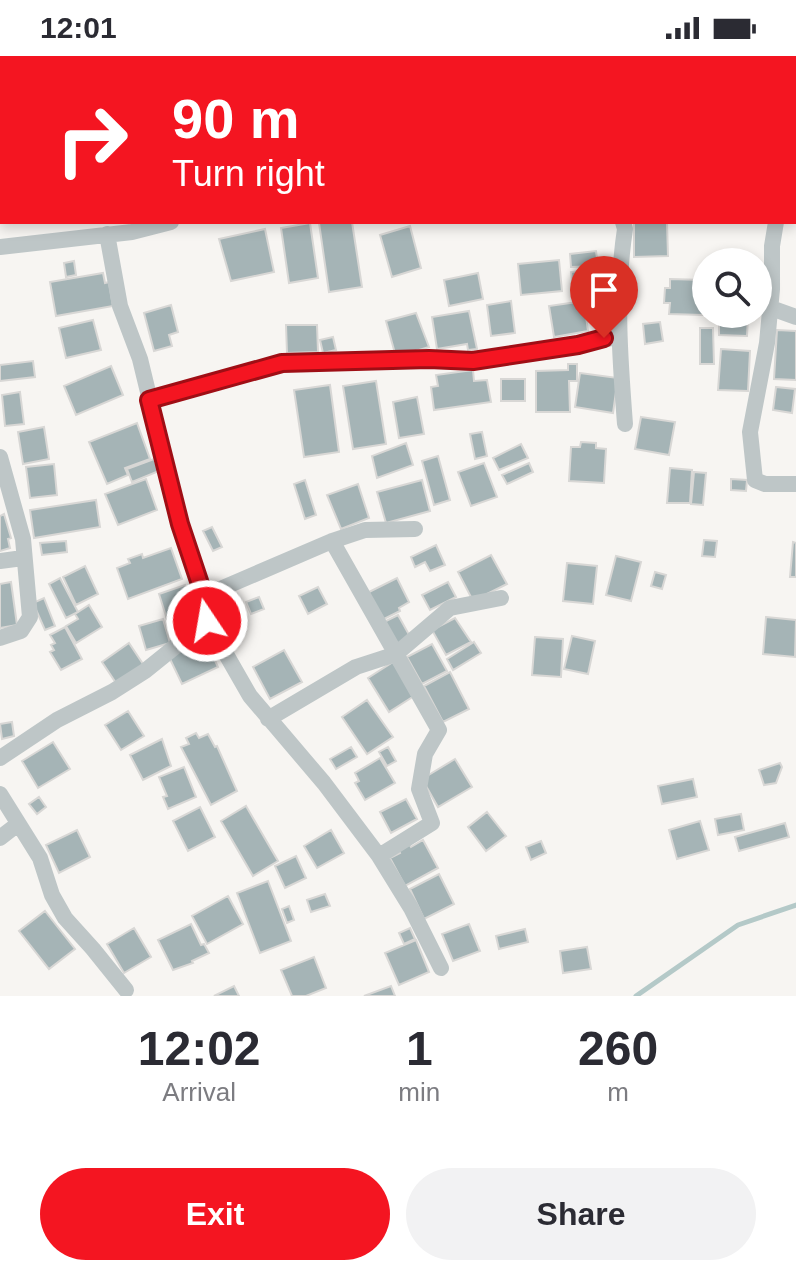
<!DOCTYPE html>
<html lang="en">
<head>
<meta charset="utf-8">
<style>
	body { margin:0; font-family:Helvetica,sans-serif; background:#f2f2f3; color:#2b2b33; height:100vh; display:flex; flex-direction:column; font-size:30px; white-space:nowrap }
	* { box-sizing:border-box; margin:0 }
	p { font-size:26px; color:#7c7c81 }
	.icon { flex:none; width:44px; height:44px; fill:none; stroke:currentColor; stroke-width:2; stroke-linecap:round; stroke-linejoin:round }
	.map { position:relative; height:940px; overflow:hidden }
	.side { display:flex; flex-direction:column; background:#fff; flex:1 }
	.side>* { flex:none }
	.hud { position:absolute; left:0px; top:0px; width:796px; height:168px; box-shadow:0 4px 12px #0003; background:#f41521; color:#fff; overflow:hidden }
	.controls { position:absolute; left:692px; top:192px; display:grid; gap:16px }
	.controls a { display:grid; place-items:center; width:80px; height:80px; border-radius:50%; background:#fff; box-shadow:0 4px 12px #0003; font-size:40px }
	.pin { position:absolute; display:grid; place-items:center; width:68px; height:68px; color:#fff; margin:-82px -34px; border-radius:50% 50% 50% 0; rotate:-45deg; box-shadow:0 0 8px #0007 }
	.pin .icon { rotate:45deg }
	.me { position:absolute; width:88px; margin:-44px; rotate:348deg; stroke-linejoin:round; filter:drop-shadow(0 0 6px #0008) }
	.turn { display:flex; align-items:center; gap:28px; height:168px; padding:0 40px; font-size:36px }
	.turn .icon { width:104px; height:104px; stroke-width:2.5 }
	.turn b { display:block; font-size:56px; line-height:68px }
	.eta { display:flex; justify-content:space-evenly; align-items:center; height:136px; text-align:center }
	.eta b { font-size:48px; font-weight:800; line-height:56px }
	.action { display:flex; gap:16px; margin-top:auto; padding:16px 40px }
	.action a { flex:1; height:92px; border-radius:48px; background:#f41521; color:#fff; font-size:32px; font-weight:800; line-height:92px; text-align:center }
	.action a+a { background:#f2f2f3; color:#2b2b33 }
	.status { display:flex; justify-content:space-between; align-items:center; height:56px; padding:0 40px; background:#fff; direction:ltr }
	.status svg { height:22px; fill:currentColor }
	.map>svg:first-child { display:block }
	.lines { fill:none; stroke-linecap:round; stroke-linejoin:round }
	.stream { stroke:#b4c9c8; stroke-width:5 }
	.building { fill:#a5b4b6; stroke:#d8d7d5; stroke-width:2 }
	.minor { stroke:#bec6c7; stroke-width:16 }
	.route-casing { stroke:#9f0e15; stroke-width:20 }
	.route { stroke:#f41521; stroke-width:14 }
</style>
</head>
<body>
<div class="status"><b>12:01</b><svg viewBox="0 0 49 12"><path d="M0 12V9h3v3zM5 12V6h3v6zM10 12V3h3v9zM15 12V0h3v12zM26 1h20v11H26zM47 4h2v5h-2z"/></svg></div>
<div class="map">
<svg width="796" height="940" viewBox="0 0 796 940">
	<rect width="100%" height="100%" fill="#f7f5f2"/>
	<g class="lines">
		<path class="stream" d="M636 940 738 869 796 849"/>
	</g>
	<path class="building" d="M352 166 362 231 329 236 319 167Z
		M667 166 668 200 634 201V167Z
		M310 167 318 222 289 227 281 172Z
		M410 170 421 212 392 221 380 179Z
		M265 173 274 216 231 225 219 183Z
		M596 195 598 210 571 211 570 198Z
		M559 204 562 235 521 239 518 208Z
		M74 205 76 219 66 221 64 207Z
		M594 213 596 229 573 232 571 216Z
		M103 217 105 227 109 226 113 250 56 260 50 226Z
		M478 217 483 243 449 250 444 224Z
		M670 223 704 224 703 259 669 258 670 247H664L665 232H670Z
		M511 245 515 277 491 280 487 249Z
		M584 245 588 275 554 281 549 250Z
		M171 249 178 276 169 279 172 290 154 295 144 257Z
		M469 255 477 293 468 294 467 288 437 293 432 261Z
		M416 257 429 291 396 301 386 265Z
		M719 262H748L747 280 719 279Z
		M93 264 101 294 66 302 59 272Z
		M660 266 663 285 645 288 643 268Z
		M286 269H317L318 296 287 297Z
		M700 272H713L714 308H700Z
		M777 274 796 275V324L774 323Z
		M333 281 336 294 323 297 320 284Z
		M721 293 750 295 748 335 718 334Z
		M33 305 35 321 0 325V309Z
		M568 308H577V325H569L570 356H536V315L568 314Z
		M111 310 123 339 76 359 64 330Z
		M473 314 474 325 487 324 491 346 434 354 431 331 438 330 436 319Z
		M580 317 618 322 613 357 575 351Z
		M501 323H525V345H501Z
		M376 325 386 388 353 393 343 330Z
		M330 329 339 396 304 401 294 334Z
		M776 331 795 333 792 357 773 354Z
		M20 336 24 368 5 370 2 339Z
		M417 341 424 378 399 382 393 346Z
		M641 361 675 366 669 399 635 393Z
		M137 367 150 403 125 412 128 419 107 428 89 386Z
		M44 371 49 403 23 408 18 376Z
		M482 376 487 400 475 403 470 378Z
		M581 386 596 387V392L606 393 604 427 569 425 571 391H580Z
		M406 387 413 409 377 422 372 400Z
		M521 388 528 402 499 414 493 402Z
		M438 400 450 444 434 449 422 405Z
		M154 403 159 415 132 426 127 413Z
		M484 407 497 441 471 450 458 416Z
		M529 407 533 416 507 428 502 419Z
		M54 408 57 439 30 442 26 411Z
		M670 412 692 414 690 447H667Z
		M694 416 706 417 703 449 691 448Z
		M146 423 157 454 118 469 105 438Z
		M731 423 747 424 746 435 731 434Z
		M305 424 316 459 305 463 294 428Z
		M422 424 430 455 386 467 377 436Z
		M358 428 369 462 341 473 327 439Z
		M96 444 100 471 34 482 30 454Z
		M4 458 11 482 8 483 10 492 0 495V460Z
		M212 471 222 491 213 495 203 475Z
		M704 484 717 485 715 501 702 500Z
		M66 485 67 496 42 499 40 487Z
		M793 486 796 487V521H790Z
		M436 489 445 509 430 515 425 506 415 511 411 501Z
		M171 492 182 523 128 543 117 512 130 507 128 503 142 498 143 502Z
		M491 499 507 528 473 545 458 516Z
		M616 500 641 506 631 545 606 539Z
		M567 507 597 510 593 548 563 545Z
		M85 510 98 538 76 549 63 521Z
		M655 516 666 519 662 533 651 530Z
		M60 522 78 556 66 562 49 528Z
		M397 522 409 546 399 552 400 555 382 564 367 537Z
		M11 526 17 569 0 572V528Z
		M448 526 456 541 430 554 422 539Z
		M185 529 196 564 170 573 159 538Z
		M318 531 327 548 308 558 299 540Z
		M259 541 264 553 251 558 246 546Z
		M44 542 55 570 45 574 33 547Z
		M89 549 102 571 76 587 66 570 78 563 75 558Z
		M398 559 412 584 398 592 384 566Z
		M766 561 796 564 795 601 763 598Z
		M455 562 471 586 446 599 432 574Z
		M163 563 170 587 146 594 139 570Z
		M65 571 82 603 61 614 50 596 54 594 51 589 55 587 50 579Z
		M572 580 595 585 588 618 564 613Z
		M535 581 563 583 561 621 532 619Z
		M205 583 218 611 182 628 170 603 173 598Z
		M474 586 481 597 453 614 447 603Z
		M129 587 145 611 118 630 102 606Z
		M432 588 447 615 422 628 407 601Z
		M284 594 302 626 270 643 253 611Z
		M393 606 414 640 389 656 368 622Z
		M450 616 469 653 443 666 424 630Z
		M367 644 393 681 367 698 342 661Z
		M128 655 144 680 121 694 105 669Z
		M12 666 14 680 2 683 0 668Z
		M196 677 199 682 208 678 215 691 217 690 237 735 211 749 181 691 189 688 186 682Z
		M162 683 171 710 143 724 130 699Z
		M53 686 70 713 38 732 22 705Z
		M351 691 357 701 336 713 330 703Z
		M388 691 396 705 387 710 379 696Z
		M380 702 395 727 365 744 355 727 359 725 355 717Z
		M455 703 472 731 438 751 422 723Z
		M780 707 782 711 776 727 764 729 759 714Z
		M184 711 196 741 168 753 163 741 167 740 159 721Z
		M693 723 697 741 662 748 658 730Z
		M39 741 46 751 37 758 29 748Z
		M406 743 417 763 391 777 380 756Z
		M246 750 278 805 253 820 221 765Z
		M200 751 215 781 188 795 173 765Z
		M487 756 506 780 486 795 468 771Z
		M741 758 744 774 718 779 715 763Z
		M700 765 709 794 677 803 669 774Z
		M785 767 789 781 739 795 735 781Z
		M77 774 90 801 59 817 46 789Z
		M331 774 344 797 317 812 304 790Z
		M423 784 438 812 405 830 390 802 400 797 398 792 408 786 411 791Z
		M541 785 546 797 531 804 526 791Z
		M296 800 306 822 285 832 275 810Z
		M439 818 454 848 424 863 410 833Z
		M268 825 291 885 260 897 237 837Z
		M325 838 330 850 311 856 307 844Z
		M228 840 243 868 207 888 192 860Z
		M289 850 294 864 287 867 282 853Z
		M45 855 75 893 49 913 19 875Z
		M191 868 201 889 204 888 209 897 192 905 193 907 173 914 158 884Z
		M469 868 480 895 453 905 442 878Z
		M134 872 151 901 124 917 107 888Z
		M410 872 415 883 404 888 399 877Z
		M525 873 528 886 499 893 496 880Z
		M416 884 429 916 399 929 385 897Z
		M587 891 591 913 563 917 560 895Z
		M314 901 326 932 306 940H292L281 914Z
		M234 930 239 940H214Z
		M391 930 395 940H364Z"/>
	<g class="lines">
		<path class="minor" d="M183 0 184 2
			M253 0 254 2
			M420 0V2
			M586 0V2
			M784 2V0
			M0 35 2 34
			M794 71H796
			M623 166 625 173C615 239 620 303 625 368
			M776 166 772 190V233L767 287 750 376 755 424 765 428H796
			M107 178 120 250 140 303 180 468 204 540 207 565 250 640 324 727 379 800 411 852 441 912
			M0 191 132 176 171 166
			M771 252 796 261
			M149 344 282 307 429 303 473 305 618 281
			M0 401 23 483 30 561 21 575 0 582
			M0 505 23 502
			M204 540 332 485 365 474 415 473
			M268 663 356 611 396 598 332 485
			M0 702 57 664 112 636 145 615 207 565
			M0 738 40 802 52 839 65 862 93 893 126 934
			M0 782 18 768
			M379 800 432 767 419 733 425 698 439 674 396 598 450 552 501 542"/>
	</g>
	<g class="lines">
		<g class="route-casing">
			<path id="route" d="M207 565 204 540 180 468 149 344 282 307 429 303 473 305 578 289 604 282"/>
		</g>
		<use href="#route" class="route"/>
	</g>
</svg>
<div class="controls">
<a><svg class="icon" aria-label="search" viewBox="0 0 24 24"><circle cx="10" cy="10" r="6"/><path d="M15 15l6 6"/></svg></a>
</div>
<div class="pin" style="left:604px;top:282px;background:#d93025"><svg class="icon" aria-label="arrive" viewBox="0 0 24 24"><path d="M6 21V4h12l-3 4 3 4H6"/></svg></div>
<svg class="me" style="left:207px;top:565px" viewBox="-20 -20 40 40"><circle r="17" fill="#f41521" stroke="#fff" stroke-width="3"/><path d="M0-11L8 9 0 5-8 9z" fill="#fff"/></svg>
<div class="hud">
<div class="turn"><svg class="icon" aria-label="right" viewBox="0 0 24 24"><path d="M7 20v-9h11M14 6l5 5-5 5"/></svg><div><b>90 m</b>Turn right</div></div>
</div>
</div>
<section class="side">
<div class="eta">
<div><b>12:02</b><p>Arrival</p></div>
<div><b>1</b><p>min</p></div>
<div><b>260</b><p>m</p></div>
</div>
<div class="action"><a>Exit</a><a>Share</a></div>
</section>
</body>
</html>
